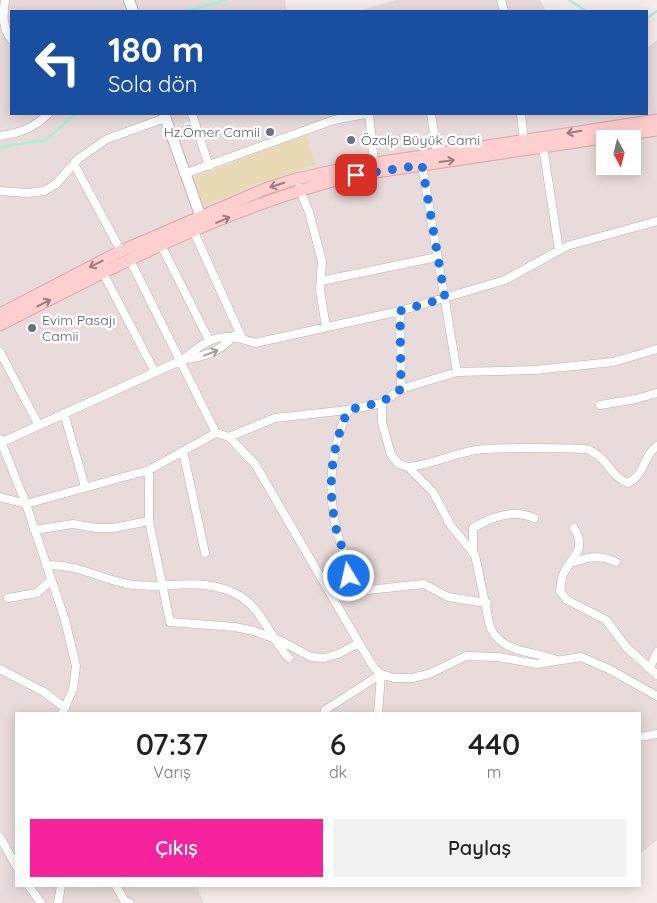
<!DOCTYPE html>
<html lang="tr">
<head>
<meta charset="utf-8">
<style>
	body { margin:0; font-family:Quicksand,sans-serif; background:#f2f2f2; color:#222; height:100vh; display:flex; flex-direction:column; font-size:19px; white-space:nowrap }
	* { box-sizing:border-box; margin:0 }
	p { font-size:16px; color:#767676 }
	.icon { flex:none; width:28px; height:28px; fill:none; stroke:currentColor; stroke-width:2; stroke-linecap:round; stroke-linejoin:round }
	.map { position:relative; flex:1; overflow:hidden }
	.details { position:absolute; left:15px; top:712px; width:626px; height:175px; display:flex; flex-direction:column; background:#fff; border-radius:0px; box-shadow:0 2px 12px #0003 }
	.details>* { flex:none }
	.top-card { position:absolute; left:10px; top:10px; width:638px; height:105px; border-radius:0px; box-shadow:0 2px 12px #0003; background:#1a4fa0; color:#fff; overflow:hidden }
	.needle { width:32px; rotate:173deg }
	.tools { position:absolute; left:596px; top:130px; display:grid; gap:10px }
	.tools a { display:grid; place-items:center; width:45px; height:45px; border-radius:0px; background:#fff; box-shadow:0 2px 12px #0003; font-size:25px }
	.pin { position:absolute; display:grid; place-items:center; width:42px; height:42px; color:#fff; margin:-21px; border-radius:10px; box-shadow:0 2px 8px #0006 }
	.me { position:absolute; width:55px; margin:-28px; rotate:351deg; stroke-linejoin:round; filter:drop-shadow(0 0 4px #0008) }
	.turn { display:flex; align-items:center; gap:18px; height:105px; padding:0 15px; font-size:22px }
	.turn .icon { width:65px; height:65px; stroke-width:2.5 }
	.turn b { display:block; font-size:35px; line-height:42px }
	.eta { display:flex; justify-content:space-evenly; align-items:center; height:85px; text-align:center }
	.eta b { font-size:30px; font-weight:600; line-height:35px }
	.action { display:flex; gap:10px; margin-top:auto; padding:10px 15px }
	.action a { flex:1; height:58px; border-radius:0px; background:#f6229e; color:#fff; font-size:20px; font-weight:600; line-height:58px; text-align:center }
	.action a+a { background:#f2f2f2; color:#222 }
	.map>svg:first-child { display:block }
	.residential { fill:#e9dadb; fill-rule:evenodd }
	.green { fill:#e9dab6 }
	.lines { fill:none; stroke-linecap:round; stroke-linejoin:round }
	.stream { stroke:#aaf0d9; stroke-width:2.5 }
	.minor-casing { stroke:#c1aeb0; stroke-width:9 }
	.tertiary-casing { stroke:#c1aeb0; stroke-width:12 }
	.secondary-casing { stroke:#dda4a3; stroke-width:13 }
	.minor { stroke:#fff; stroke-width:8 }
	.tertiary { stroke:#fff; stroke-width:10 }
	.secondary { stroke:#fecfce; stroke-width:11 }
	.oneway { stroke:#9b7c7d }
	.oneway2 { stroke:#a49c9d }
	.route { stroke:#1a73e8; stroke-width:9; stroke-dasharray:0 16.2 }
	.worship-dot { fill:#6b7280; stroke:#fff; stroke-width:2 }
	.labels { text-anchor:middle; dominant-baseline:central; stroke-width:5; stroke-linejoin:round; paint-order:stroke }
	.worship-label { font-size:14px; fill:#5b616d; stroke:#fff; text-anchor:start }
</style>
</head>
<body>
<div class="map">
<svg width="657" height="903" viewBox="0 0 657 903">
	<rect width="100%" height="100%" fill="#f6ecec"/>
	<path class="residential" d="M0 0H285L287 11H11V114H646V49L657 40V840L640 854V714H16V886H197L204 903H0ZM605 139H632V166H605Z
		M395 0H540L546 11H358Z"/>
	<path class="green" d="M306 135 316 165 261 182 204 206 192 178Z"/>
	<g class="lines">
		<path class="stream" d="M569 0 586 11
			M187 11 225 0
			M646 19 657 11
			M0 147 46 140 75 114"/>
		<g class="minor-casing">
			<path id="minor" d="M5 0C3 14 2 27 11 39
				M501 0 504 11
				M192 114 209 166
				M369 114 374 163
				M431 114 437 153
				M521 114 524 140 529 141
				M0 136C20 133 34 128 48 114
				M540 146 543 147 559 250
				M74 164 121 251
				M422 165 457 372
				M184 174 334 120 365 114
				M299 188 309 212 322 261 320 290 326 327
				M0 191 27 193 44 191 56 184 78 159 107 139 165 118
				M194 232 242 338
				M161 245 209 340
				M130 260 216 433
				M103 273 155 372
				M321 281 437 257
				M400 311 401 389
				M0 352 38 424
				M182 360C209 339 219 330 255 343L400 311 505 280 567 246 657 221
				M382 403V422L391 455 399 464 408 467 433 492 451 526 475 555 490 627C502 654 532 650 556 660
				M600 405 636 399 657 393
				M348 410C331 450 327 485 336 528 340 548 348 553 349 576L331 594 424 584 448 597 487 603
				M64 413 85 487
				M229 437 255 464 359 643 374 668 381 674 394 678H412L429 674 466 656 498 657 537 664 581 657 609 669 657 696
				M0 439 26 504 65 620 76 666 73 689 62 714
				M0 443 182 360C206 356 216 354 234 336
				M183 451 205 553
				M408 467C434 465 459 450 486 449 519 447 553 448 587 449 609 458 610 477 628 483 646 474 642 457 657 446
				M149 470V521L170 622 235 627 254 631 281 641 311 657 324 658 338 654 359 643
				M0 497 26 504 149 470 216 433 229 437 275 418 348 410 382 403 401 389 457 372 535 370 613 362 657 349
				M574 528C588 551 571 556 563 575 561 580 561 586 560 591L567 600 606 620 627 648 657 675
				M34 530 73 524 96 528H113L149 521
				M473 553V528C491 517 514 509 534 518
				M571 563C588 557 599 554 616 562
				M46 565C76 564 99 578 127 584 165 591 202 574 240 596 263 610 271 640 289 658
				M8 598 37 593 51 580
				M650 668 657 652
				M0 669 44 692 65 708
				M324 714 325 710 381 674
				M378 714 381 674
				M640 737 657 734
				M0 837 16 866
				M29 886 41 903
				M116 886 124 900 130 903
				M58 903 61 886"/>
		</g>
		<g class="tertiary-casing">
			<path id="tertiary" d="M129 0 133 11
				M164 114 203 223"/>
		</g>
		<g class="secondary-casing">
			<path id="secondary" d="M0 314 121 251 265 189 296 179 356 166 657 120
				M0 325C114 266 231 205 356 175L657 130"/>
		</g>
		<use href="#minor" class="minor"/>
		<use href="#tertiary" class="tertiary"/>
		<use href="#secondary" class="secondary"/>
	</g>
	<defs><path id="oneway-shaft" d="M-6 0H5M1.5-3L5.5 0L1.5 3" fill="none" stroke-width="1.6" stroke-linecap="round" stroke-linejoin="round" transform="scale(1.25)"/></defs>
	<g class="oneway">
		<use href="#oneway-shaft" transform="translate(574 132) rotate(171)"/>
		<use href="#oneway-shaft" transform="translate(447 161) rotate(-8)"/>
		<use href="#oneway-shaft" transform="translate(277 185) rotate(162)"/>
		<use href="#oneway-shaft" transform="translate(223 220) rotate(-23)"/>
		<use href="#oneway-shaft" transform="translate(96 264) rotate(153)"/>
		<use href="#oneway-shaft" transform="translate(44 303) rotate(-27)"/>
	</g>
	<use class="oneway2" href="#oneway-shaft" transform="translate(211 353) rotate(-21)"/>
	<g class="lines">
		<path class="route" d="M349 576C348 553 340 548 336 528 327 485 331 450 348 410L382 402 401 389 400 311 445 298 422 165 356 175"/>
	</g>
	<g class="worship-dot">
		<circle cx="270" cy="132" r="5"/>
		<circle cx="351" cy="140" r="5"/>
		<circle cx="32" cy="328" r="5"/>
	</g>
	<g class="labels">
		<g class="worship-label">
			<text x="260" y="132" text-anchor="end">Hz.Ömer Camii</text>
			<text x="361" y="140">Özalp Büyük Cami</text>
			<text x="42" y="320">Evim Pasajı<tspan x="42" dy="16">Camii</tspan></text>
		</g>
	</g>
</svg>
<div class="tools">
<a><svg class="needle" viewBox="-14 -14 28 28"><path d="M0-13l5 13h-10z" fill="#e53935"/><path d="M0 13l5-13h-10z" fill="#767676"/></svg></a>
</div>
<div class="pin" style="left:356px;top:175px;background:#d93025"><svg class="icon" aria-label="arrive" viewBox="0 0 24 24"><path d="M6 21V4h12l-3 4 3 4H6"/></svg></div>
<svg class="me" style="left:349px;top:576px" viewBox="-20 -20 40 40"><circle r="17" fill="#1a73e8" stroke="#fff" stroke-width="3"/><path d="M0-11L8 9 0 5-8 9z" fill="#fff"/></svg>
<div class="top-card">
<div class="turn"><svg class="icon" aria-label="left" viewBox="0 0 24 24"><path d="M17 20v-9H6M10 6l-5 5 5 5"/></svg><div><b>180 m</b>Sola dön</div></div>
</div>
<section class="details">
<div class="eta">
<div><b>07:37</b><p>Varış</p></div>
<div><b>6</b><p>dk</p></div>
<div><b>440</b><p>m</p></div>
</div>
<div class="action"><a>Çıkış</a><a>Paylaş</a></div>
</section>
</div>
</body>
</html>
